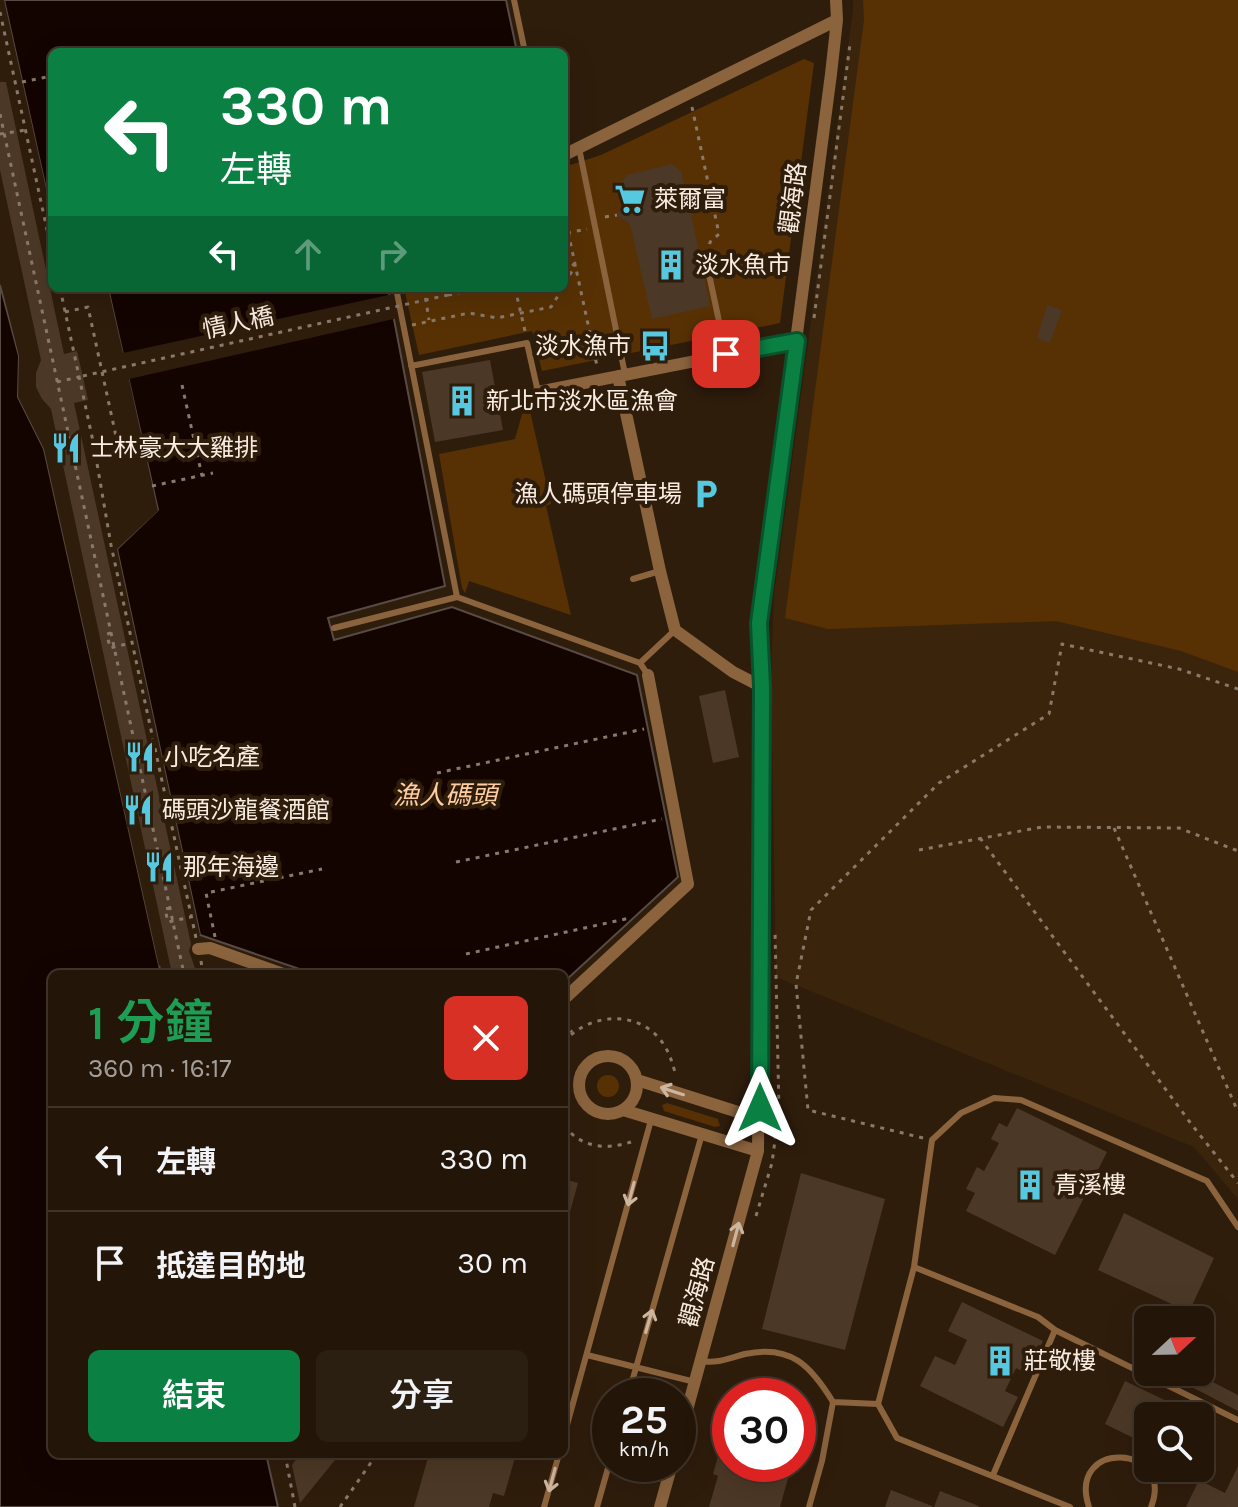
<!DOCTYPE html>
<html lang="zh-TW">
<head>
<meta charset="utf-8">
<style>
	body { margin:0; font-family:Karla,"Noto Sans TC",sans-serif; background:#2b1f12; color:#f1f3f6; height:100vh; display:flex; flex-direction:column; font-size:30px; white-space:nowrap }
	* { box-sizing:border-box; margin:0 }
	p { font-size:26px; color:#a39f9c }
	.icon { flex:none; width:44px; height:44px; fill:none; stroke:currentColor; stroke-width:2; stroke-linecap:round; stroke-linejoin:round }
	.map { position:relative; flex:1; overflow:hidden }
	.panel { position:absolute; left:48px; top:970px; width:520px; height:488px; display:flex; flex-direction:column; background:#231609; border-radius:12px; box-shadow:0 8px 32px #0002,0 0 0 2px #40352a }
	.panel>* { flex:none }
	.guide { position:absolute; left:48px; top:48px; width:520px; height:244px; border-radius:12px; box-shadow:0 8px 32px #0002,0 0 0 2px #40352a; background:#0b8043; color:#fff; overflow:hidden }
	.needle { width:52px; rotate:68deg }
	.tools { position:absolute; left:1134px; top:1306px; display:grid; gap:16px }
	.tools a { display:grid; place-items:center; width:80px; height:80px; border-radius:12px; background:#231609; box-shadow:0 8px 32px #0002,0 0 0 2px #40352a; font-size:40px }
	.speed { position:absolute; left:592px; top:1378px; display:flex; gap:16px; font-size:40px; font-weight:700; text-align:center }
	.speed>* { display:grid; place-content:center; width:104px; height:104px; border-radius:50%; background:#231609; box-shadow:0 8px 32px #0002,0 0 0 2px #40352a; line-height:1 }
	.speed small { font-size:20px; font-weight:400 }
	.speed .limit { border:12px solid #d22; background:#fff; color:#111 }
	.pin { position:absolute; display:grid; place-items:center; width:68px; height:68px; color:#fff; margin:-34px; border-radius:16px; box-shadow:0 4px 12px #0006 }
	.me { position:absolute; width:88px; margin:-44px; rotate:0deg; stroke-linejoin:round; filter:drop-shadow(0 0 6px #0008) }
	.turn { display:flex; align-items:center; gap:28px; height:168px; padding:0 40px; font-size:36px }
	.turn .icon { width:104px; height:104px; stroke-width:2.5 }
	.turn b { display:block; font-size:56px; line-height:68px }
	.lanes { display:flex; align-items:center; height:76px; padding:0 40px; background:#0003; justify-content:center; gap:40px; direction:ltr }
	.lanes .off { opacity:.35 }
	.round { display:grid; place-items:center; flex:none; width:84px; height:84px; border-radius:12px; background:#2b1f12 }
	.headline { display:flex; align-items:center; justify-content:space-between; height:136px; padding:0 40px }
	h1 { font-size:48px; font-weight:600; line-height:60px; color:#1e9e55 }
	.cta { display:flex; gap:16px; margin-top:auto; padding:16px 40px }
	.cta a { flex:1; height:92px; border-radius:12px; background:#0b8043; color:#fff; font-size:32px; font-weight:600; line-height:92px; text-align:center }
	.cta a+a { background:#2b1f12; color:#f1f3f6 }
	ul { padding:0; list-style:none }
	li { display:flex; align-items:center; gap:24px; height:104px; padding:0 40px; border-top:2px solid #40352a }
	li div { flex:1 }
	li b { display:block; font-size:30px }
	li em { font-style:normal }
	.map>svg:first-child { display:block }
	.built { fill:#3b240c }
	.green { fill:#573104 }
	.water { fill:#130400; stroke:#584a44; stroke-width:2 }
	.pier { fill:#2f1d0c }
	.building { fill:#4c3826 }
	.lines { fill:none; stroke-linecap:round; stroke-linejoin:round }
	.path { stroke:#89796a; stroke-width:3; stroke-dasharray:4 6; stroke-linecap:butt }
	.lane { stroke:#8b643e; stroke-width:6 }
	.street { stroke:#8b643e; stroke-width:12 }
	.path-bridge { stroke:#89796a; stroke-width:3; stroke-dasharray:4 6; stroke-linecap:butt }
	.oneway { stroke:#cdb6a0 }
	.route-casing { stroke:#07532c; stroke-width:20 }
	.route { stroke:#0b8043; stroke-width:14 }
	.labels { text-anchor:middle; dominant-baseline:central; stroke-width:8; stroke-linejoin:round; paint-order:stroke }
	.street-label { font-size:24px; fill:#f9ece1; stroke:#2f1d0c }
	.poi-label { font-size:24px; fill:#f9ece1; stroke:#2f1d0c; text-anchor:start }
	.water-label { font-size:26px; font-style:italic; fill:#fecda1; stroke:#2f1d0c }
</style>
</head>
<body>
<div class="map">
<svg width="1238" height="1507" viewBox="0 0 1238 1507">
	<rect width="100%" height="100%" fill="#2f1d0c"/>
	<path class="built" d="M853 0H1238V1199L1194 1147 776 977 771 675 774 595 853 10Z"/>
	<path class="green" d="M863 0H1238V672L1181 651 1056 621 828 629 785 618 864 20Z
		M804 59 814 63 780 323 542 371 532 331 419 355 404 288H564V167L601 155Z
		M530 411 551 504 546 506 571 615 469 581 465 593 462 588 439 454 515 439 522 414Z
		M597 1086a11 11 0 1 1 22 0a11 11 0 1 1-22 0Z
		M667 1103 718 1119 720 1126 715 1127 664 1111 662 1105Z"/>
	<path class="water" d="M4 0H506L517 52H52V197L48 198Z
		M0 285 19 356 18 397 44 449 161 974H52V1454H266L278 1507H0Z
		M108 288H388L445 586 328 618 334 640 452 607 637 675 678 877 564 982V974H314L200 935 117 549 158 510Z"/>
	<path class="pier" d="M0 0H4L48 197H52V201L47 202 44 199Z
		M0 280 4 283 23 355 22 396 48 449 163 963 159 966 44 449 18 397 19 356Z
		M104 288H108L123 353 393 294 398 318 129 379 158 511 117 549 200 935 197 938 113 549 153 509Z"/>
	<path class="building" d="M0 82H6L64 354 77 351 88 400 74 403 191 944 189 951 197 974H172L51 409 42 399 36 387V373L41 360 0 170Z
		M672 164 681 171 685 189 696 196 690 209 710 306 652 319 630 224 617 215 625 203 620 184 627 175Z
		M1047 305 1062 310 1050 343 1037 338Z
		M490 360 503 430 435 442 422 372Z
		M725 690 739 757 713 763 699 696Z
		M1017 1108 1107 1152 1055 1255 966 1211 975 1193 966 1189 977 1167 984 1171 999 1143 991 1139 999 1123 1007 1127Z
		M801 1173 885 1199 845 1350 762 1329Z
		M564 1179 578 1183 568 1219 564 1218Z
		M1124 1213 1214 1258 1189 1312 1098 1270Z
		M962 1302 1043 1341 1027 1374 1016 1368 1005 1391 1018 1397 1003 1427 920 1386 935 1356 955 1365 967 1340 948 1331Z
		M1193 1372 1238 1395V1411L1186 1384Z
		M751 1381 791 1392 790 1396H747Z
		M1125 1381 1198 1416H1148V1445L1105 1424Z
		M726 1428 730 1429V1464H792L780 1507H709L718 1476 713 1474Z
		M300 1454H340L300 1503 292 1465Z
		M429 1454H516L504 1496 493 1493 489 1507H414Z
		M1238 1466V1507H1186L1199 1480 1225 1493Z
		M891 1490 932 1506V1507H885Z
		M940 1491 979 1506 978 1507H934Z"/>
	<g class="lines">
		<path class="path" d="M0 12 52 253
			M22 82 52 76
			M692 107 719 234 710 242 708 256
			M0 114 184 974
			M0 134 26 130
			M564 213 597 366
			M605 217 617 215
			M567 233 587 229
			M564 258 575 266 564 285
			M60 288 94 446 111 545 196 938
			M424 288 429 320
			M515 288 525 331
			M448 295 482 288
			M65 312 88 307 117 441 94 446
			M814 318 850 44
			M412 325 469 313 497 318 551 307 563 288
			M57 382 83 376
			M182 385 202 476
			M152 486 213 473
			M111 633 107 634 110 648 131 643
			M437 773 644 729
			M1114 828 1238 1112
			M980 838 1192 1125 1238 1183
			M919 850 1042 827 1179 828 1238 851
			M456 862 662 819
			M170 908 165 909 168 922 191 917
			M215 937 206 893 322 869
			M466 954 630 918
			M201 961 203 974
			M564 1023 572 1032
			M564 1042C587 1015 632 1009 658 1037 668 1048 672 1061 676 1076
			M564 1126C582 1148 606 1150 631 1142
			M923 1138 808 1110 796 984 811 910 939 783 1049 714 1062 644 1179 669 1238 689
			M756 1216 772 1163 779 1110 775 930
			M285 1454 295 1507
			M340 1507 377 1454"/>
		<path class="lane" d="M514 0 525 52
			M579 148 625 374
			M707 265 726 354
			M396 288 457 597
			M411 366 527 343 538 392
			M633 579 660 571
			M334 628 457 597 640 663 648 675
			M640 663 675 630
			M914 1267 1038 1317 1055 1330 1238 1420
			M587 1355 695 1382
			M701 1361C717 1364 730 1358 745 1354 791 1344 811 1366 833 1402L822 1461 809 1507
			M628 1396 702 1134
			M833 1402 878 1404 897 1438 1070 1507
			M878 1404 914 1267 932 1140 961 1113 994 1098 1021 1100 1207 1181 1238 1227
			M564 1436 651 1120
			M993 1475 1055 1330
			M544 1507 559 1454
			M597 1507 610 1461
			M1089 1507C1066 1438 1176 1444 1151 1507"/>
		<path class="street" d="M564 155 837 20
			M618 376 660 571 675 630 733 672 762 687
			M538 392 797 341
			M198 949 210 948 283 974
			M564 999 688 884 648 675
			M579 1085a29 29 0 1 1 58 0a29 29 0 1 1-58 0Z
			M637 1080 760 1119
			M623 1110 758 1151
			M678 1443 758 1151 762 687 759 623 831 74 837 20 836 0
			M660 1507 672 1464"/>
		<path class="path-bridge" d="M83 376 448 295"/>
	</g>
	<defs><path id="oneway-shaft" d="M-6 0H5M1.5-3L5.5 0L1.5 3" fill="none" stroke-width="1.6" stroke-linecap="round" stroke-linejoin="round" transform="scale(2)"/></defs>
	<g class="oneway">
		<use href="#oneway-shaft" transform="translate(672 1091) rotate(-162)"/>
		<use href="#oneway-shaft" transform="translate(631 1194) rotate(105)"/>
		<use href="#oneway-shaft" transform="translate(736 1234) rotate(-75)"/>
		<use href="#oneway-shaft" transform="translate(649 1321) rotate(-74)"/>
		<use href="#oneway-shaft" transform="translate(552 1480) rotate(105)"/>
	</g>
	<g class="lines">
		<g class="route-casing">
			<path id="route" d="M726 354 797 341 759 623 762 687 760 1108"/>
		</g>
		<use href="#route" class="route"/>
	</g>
	<defs>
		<g id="supermarket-bare" transform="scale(2.4)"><path d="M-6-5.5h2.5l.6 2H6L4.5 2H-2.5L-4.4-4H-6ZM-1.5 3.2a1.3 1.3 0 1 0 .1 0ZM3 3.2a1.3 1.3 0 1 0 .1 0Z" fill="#56c9e1" stroke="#2f1d0c" stroke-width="2.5" paint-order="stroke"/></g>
		<g id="building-bare" transform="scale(2.4)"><path d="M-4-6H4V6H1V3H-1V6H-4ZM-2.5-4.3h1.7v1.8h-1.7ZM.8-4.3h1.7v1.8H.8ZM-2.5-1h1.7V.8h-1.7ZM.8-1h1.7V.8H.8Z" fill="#56c9e1" stroke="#2f1d0c" stroke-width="2.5" paint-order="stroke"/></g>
		<g id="bus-bare" transform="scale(2.4)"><path d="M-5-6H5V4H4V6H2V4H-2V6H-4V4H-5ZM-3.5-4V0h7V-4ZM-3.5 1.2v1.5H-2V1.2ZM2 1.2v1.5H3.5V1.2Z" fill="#56c9e1" stroke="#2f1d0c" stroke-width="2.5" paint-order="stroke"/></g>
		<g id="restaurant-bare" transform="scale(2.4)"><path d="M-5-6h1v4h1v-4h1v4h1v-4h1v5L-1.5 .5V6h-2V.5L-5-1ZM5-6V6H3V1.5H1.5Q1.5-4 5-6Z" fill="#56c9e1" stroke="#2f1d0c" stroke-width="2.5" paint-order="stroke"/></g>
		<g id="parking-bare" transform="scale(2.4)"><path d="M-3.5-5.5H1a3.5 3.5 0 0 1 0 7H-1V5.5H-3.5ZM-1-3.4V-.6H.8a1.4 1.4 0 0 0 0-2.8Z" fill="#56c9e1" stroke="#2f1d0c" stroke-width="2.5" paint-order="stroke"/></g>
	</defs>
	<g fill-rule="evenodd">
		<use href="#supermarket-bare" x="630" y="199"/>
		<use href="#building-bare" x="671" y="265"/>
		<use href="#bus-bare" x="655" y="346"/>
		<use href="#building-bare" x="462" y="401"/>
		<use href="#restaurant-bare" x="66" y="448"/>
		<use href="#parking-bare" x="706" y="494"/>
		<use href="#restaurant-bare" x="140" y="757"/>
		<use href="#restaurant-bare" x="138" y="810"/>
		<use href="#restaurant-bare" x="159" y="867"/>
		<use href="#building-bare" x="1030" y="1185"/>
		<use href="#building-bare" x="1000" y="1361"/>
	</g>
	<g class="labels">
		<g class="street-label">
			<text transform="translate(793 198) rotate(-83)">觀海路</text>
			<text transform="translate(238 323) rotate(-12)">情人橋</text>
			<text transform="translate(697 1292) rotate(-75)">觀海路</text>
		</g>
		<g class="poi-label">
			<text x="654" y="199">萊爾富</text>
			<text x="695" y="265">淡水魚市</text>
			<text x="631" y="346" text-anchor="end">淡水漁市</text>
			<text x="486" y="401">新北市淡水區漁會</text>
			<text x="90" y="448">士林豪大大雞排</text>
			<text x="682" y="494" text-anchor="end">漁人碼頭停車場</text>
			<text x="164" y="757">小吃名產</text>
			<text x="162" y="810">碼頭沙龍餐酒館</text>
			<text x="183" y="867">那年海邊</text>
			<text x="1054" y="1185">青溪樓</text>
			<text x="1024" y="1361">莊敬樓</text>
		</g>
		<g class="water-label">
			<text x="445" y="795">漁人碼頭</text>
		</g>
	</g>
</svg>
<div class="tools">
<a><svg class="needle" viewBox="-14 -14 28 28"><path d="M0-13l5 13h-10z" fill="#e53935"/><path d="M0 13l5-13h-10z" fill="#a39f9c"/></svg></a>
<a><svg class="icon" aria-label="search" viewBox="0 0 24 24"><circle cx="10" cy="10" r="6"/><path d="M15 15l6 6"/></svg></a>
</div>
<div class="speed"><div>25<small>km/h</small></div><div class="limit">30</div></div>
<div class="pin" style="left:726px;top:354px;background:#d93025"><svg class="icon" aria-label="arrive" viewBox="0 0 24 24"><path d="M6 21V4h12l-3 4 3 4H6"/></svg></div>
<svg class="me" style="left:760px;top:1108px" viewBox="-20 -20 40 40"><path d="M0-17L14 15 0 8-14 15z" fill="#0b8043" stroke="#fff" stroke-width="4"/></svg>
<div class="guide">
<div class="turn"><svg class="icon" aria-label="left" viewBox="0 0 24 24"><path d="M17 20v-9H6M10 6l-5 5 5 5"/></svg><div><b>330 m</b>左轉</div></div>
<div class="lanes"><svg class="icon" aria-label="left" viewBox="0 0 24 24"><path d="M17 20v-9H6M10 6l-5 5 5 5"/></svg><svg class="icon off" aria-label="ahead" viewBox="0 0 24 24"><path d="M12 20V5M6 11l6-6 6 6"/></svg><svg class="icon off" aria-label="right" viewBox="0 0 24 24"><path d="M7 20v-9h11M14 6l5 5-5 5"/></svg></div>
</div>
<section class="panel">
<div class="headline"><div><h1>1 分鐘</h1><p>360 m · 16:17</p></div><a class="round" style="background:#d93025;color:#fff"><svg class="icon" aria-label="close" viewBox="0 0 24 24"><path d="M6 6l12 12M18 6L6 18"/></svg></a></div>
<ul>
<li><svg class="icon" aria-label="left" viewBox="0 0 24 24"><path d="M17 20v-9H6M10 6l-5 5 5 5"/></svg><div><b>左轉</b></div><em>330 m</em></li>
<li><svg class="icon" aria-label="arrive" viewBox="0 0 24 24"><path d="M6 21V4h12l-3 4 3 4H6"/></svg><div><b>抵達目的地</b></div><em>30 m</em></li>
</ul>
<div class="cta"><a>結束</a><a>分享</a></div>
</section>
</div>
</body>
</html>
